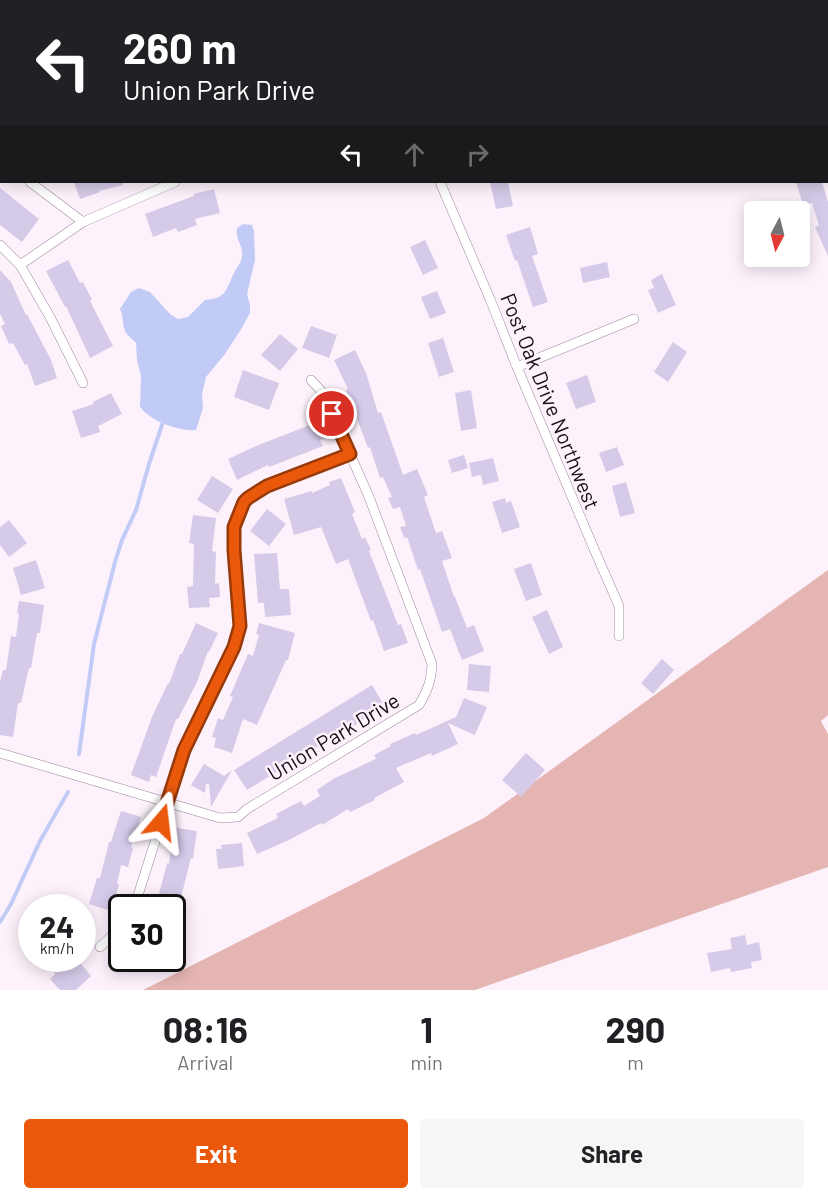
<!DOCTYPE html>
<html lang="en">
<head>
<meta charset="utf-8">
<style>
	body { margin:0; font-family:Barlow,sans-serif; background:#f6f6f6; color:#202124; height:100vh; display:flex; flex-direction:column; font-size:22px; white-space:nowrap }
	* { box-sizing:border-box; margin:0 }
	p { font-size:20px; color:#757577 }
	.icon { flex:none; width:33px; height:33px; fill:none; stroke:currentColor; stroke-width:2; stroke-linecap:round; stroke-linejoin:round }
	.map { position:relative; height:990px; overflow:hidden }
	.side { display:flex; flex-direction:column; background:#fff; flex:1 }
	.side>* { flex:none }
	.guide { position:absolute; left:0px; top:0px; width:828px; height:183px; box-shadow:0 3px 15px #0003; background:#202124; color:#fff; overflow:hidden }
	.needle { width:39px; rotate:187deg }
	.buttons { position:absolute; left:744px; top:201px; display:grid; gap:12px }
	.buttons a { display:grid; place-items:center; width:66px; height:66px; border-radius:6px; background:#fff; box-shadow:0 3px 15px #0003; font-size:30px }
	.speed { position:absolute; left:18px; top:894px; display:flex; gap:12px; font-size:30px; font-weight:700; text-align:center }
	.speed>* { display:grid; place-content:center; width:78px; height:78px; border-radius:50%; background:#fff; box-shadow:0 3px 15px #0003; line-height:1 }
	.speed small { font-size:15px; font-weight:400 }
	.speed .limit { border:3px solid #111; border-radius:9px; background:#fff; color:#111 }
	.pin { position:absolute; display:grid; place-items:center; width:51px; height:51px; color:#fff; margin:-26px; border:3px solid #fff; border-radius:50%; box-shadow:0 2px 6px #0007 }
	.me { position:absolute; width:66px; margin:-33px; rotate:17deg; stroke-linejoin:round; filter:drop-shadow(0 0 4px #0008) }
	.turn { display:flex; align-items:center; gap:21px; height:126px; padding:0 24px; font-size:27px }
	.turn .icon { width:78px; height:78px; stroke-width:2.5 }
	.turn b { display:block; font-size:42px; line-height:51px }
	.lanes { display:flex; align-items:center; height:57px; padding:0 24px; background:#0003; justify-content:center; gap:30px; direction:ltr }
	.lanes .off { opacity:.35 }
	.eta { display:flex; justify-content:space-evenly; align-items:center; height:102px; text-align:center }
	.eta b { font-size:36px; font-weight:700; line-height:42px }
	.primary-button { display:flex; gap:12px; margin-top:auto; padding:12px 24px }
	.primary-button a { flex:1; height:69px; border-radius:6px; background:#ea580c; color:#fff; font-size:24px; font-weight:700; line-height:69px; text-align:center }
	.primary-button a+a { background:#f6f6f6; color:#202124 }
	.map>svg:first-child { display:block }
	.green { fill:#e4b5b3 }
	.water { fill:#c2cbf6 }
	.lines { fill:none; stroke-linecap:round; stroke-linejoin:round }
	.stream { stroke:#c2cbf6; stroke-width:4 }
	.building { fill:#d5cae8 }
	.minor-casing { stroke:#9e869c; stroke-width:10 }
	.minor { stroke:#fff; stroke-width:9 }
	.route-casing { stroke:#983908; stroke-width:15 }
	.route { stroke:#ea580c; stroke-width:10 }
	.labels { text-anchor:middle; dominant-baseline:central; stroke-width:5; stroke-linejoin:round; paint-order:stroke }
	.street-label { font-size:21px; fill:#170e16; stroke:#fdf2fc }
</style>
</head>
<body>
<div class="map">
<svg width="828" height="990" viewBox="0 0 828 990">
	<rect width="100%" height="100%" fill="#fdf2fc"/>
	<path class="green" d="M828 570V715L821 721 828 734V867L475 990H143L484 818Z"/>
	<path class="water" d="M243 224 252 225 254 231 255 260 247 294 250 305V313L240 331 225 354 206 377 202 394 203 408 196 430C180 432 147 420 140 406L141 376 137 360 136 343C133 339 127 336 125 331 122 324 124 317 120 309L131 292 139 288 150 292 170 314 178 319 188 317 205 300C227 298 225 291 234 273 237 267 242 262 242 256 243 244 235 240 237 228Z"/>
	<g class="lines">
		<path class="stream" d="M79 754 94 644 115 562 122 540 136 510 149 464 163 422
			M0 922 11 904 40 841 68 792"/>
	</g>
	<path class="building" d="M74 182H123V185L99 191 100 192 80 199Z
		M490 182H508L513 206 496 209Z
		M796 182H822L828 202V256L815 227 819 225 812 203 803 205Z
		M0 188 39 219 22 242 0 225Z
		M214 189 220 213 195 219 197 225 178 232 176 228 153 237 145 214 194 196 193 194Z
		M530 227 538 254 532 256 548 302 533 307 517 260 515 261 506 235Z
		M425 240 438 268 423 275 410 247Z
		M68 260 80 283 83 282 92 300 90 301 113 346 90 358 66 306 65 307 46 271Z
		M607 262 610 277 583 283 580 268Z
		M0 270 11 282 26 315 27 314 51 360 57 378 35 386 27 364 25 365 13 343 9 344 1 326 5 324 0 314Z
		M662 274 676 305 658 313 648 290 654 288 651 280Z
		M437 291 446 313 430 319 421 297Z
		M311 326 337 335 329 358 302 348Z
		M280 334 298 349 280 371 261 355Z
		M443 338 454 372 439 377 428 343Z
		M673 342 687 352 668 382 654 372Z
		M355 350 366 373 378 413 381 412 403 475 417 469 428 495 424 497 436 533 442 531 452 558 442 561 454 597H455L467 628 474 625 484 651 462 660 450 629 442 632 420 569 418 570 407 537 404 538 400 527 406 526 400 507 393 509 388 498 392 497 383 477 380 478 370 447 368 448 356 416H354L346 389H348L334 360Z
		M243 370 279 383 269 410 234 397Z
		M587 375 596 402 576 409 566 383Z
		M471 390 477 428 461 431 455 393Z
		M111 393 122 414 98 426 100 432 81 438 72 411 94 404 93 402Z
		M320 421 326 438 320 440 323 446 269 467 268 465 237 480 228 459 256 446Z
		M617 447 624 465 606 472 599 453Z
		M464 455 468 468 452 473 448 460Z
		M493 458 499 481 483 485 481 475 472 477 469 463Z
		M212 476 233 489 218 513 197 500Z
		M341 478 355 512 352 514 362 539 365 537 371 550 369 551 398 625 401 624 408 643 384 651 373 620 371 621 348 559 336 564 321 527 294 535 284 499 312 491V493L330 485 329 482Z
		M626 482 635 513 620 517 612 486Z
		M505 498 506 503 511 501 520 527 502 533 492 502Z
		M267 509 286 524 269 546 250 531Z
		M193 515 216 518 212 551 216 552 215 584 219 583 220 597 209 598 210 607 189 608 187 587 193 586 194 544 189 543Z
		M9 520 27 543 9 557 0 545V527Z
		M277 553 280 589H289L291 615 265 617 264 603H258L254 554Z
		M36 560 45 588 21 595 13 568Z
		M531 563 542 595 526 601 514 569Z
		M19 601 44 605 40 633H37L31 668H29L21 703H18L13 737 0 735V682L3 670H6L11 636 16 637 19 613H17Z
		M547 610 563 647 549 654 532 617Z
		M196 623 218 633 209 652 208 651 197 682 178 719H176L156 777 151 775 149 782 131 775 152 717 168 683 169 684 180 654H182Z
		M259 623 295 633 288 660H286L257 725 243 719 232 753 214 747 216 738 212 737 218 718 223 720 233 697 230 696 248 654 253 656 259 635 256 634Z
		M662 659 674 670 653 694 641 683Z
		M469 664 491 666 489 692 467 690Z
		M372 685 384 705 357 724 338 735V734L247 790 234 770Z
		M464 698 487 707 475 735 448 723 458 744 432 756 431 753 396 768 404 782 374 798 375 800 350 812 348 809 322 825 321 823 289 840 257 854 247 833 278 818 276 814 301 801 304 806 320 796 317 790 333 779 376 759 374 755 391 746 390 744 415 733 416 735 456 717Z
		M526 753 545 770 521 797 502 780Z
		M204 764 224 776 232 770 211 807 209 784H206L205 793 191 785Z
		M121 811 141 817 131 847 133 848 128 867 121 865 117 884 119 885 111 911 89 904 97 878H100L109 842H111Z
		M176 828 197 831 193 859 191 858 179 905 182 906V908H153L156 897 158 898 167 863 169 864 173 837H175Z
		M242 843 244 866 218 869 216 849H222L221 845Z
		M745 935 747 945 759 942 762 960 751 962 752 968 731 972 730 968 711 972 707 953 732 949 730 938Z
		M50 958H76L91 976 76 990H60L50 979 55 974Z"/>
	<g class="lines">
		<g class="minor-casing">
			<path id="minor" d="M174 0 175 2
				M601 0 604 2
				M77 2 84 0
				M436 2 437 0
				M0 20 2 19
				M826 67H828
				M0 130 2 128
				M0 158 2 159
				M30 182 83 222
				M440 182 490 299 517 367 594 549 619 606V636
				M0 245 20 265 50 317 83 383
				M20 265 83 222 175 182
				M517 367 634 319
				M0 753 220 818 238 817 247 809 419 705C428 690 431 681 432 664L369 497 323 393 311 380
				M134 908 184 750 234 647 240 626 234 527 244 502 248 498 267 486 350 455
				M100 947 122 926"/>
		</g>
		<use href="#minor" class="minor"/>
	</g>
	<g class="lines">
		<g class="route-casing">
			<path id="route" d="M161 822 184 750 234 647 240 626 234 550V527L244 502 248 498 267 486 350 454 332 414"/>
		</g>
		<use href="#route" class="route"/>
	</g>
	<g class="labels">
		<g class="street-label">
			<text transform="translate(551 401) rotate(68)">Post Oak Drive Northwest</text>
			<text transform="translate(333 736) rotate(-31)">Union Park Drive</text>
		</g>
	</g>
</svg>
<div class="buttons">
<a><svg class="needle" viewBox="-14 -14 28 28"><path d="M0-13l5 13h-10z" fill="#e53935"/><path d="M0 13l5-13h-10z" fill="#757577"/></svg></a>
</div>
<div class="speed"><div>24<small>km/h</small></div><div class="limit">30</div></div>
<div class="pin" style="left:332px;top:414px;background:#d93025"><svg class="icon" aria-label="arrive" viewBox="0 0 24 24"><path d="M6 21V4h12l-3 4 3 4H6"/></svg></div>
<svg class="me" style="left:161px;top:822px" viewBox="-20 -20 40 40"><path d="M0-17L14 15 0 8-14 15z" fill="#ea580c" stroke="#fff" stroke-width="4"/></svg>
<div class="guide">
<div class="turn"><svg class="icon" aria-label="left" viewBox="0 0 24 24"><path d="M17 20v-9H6M10 6l-5 5 5 5"/></svg><div><b>260 m</b>Union Park Drive</div></div>
<div class="lanes"><svg class="icon" aria-label="left" viewBox="0 0 24 24"><path d="M17 20v-9H6M10 6l-5 5 5 5"/></svg><svg class="icon off" aria-label="ahead" viewBox="0 0 24 24"><path d="M12 20V5M6 11l6-6 6 6"/></svg><svg class="icon off" aria-label="right" viewBox="0 0 24 24"><path d="M7 20v-9h11M14 6l5 5-5 5"/></svg></div>
</div>
</div>
<section class="side">
<div class="eta">
<div><b>08:16</b><p>Arrival</p></div>
<div><b>1</b><p>min</p></div>
<div><b>290</b><p>m</p></div>
</div>
<div class="primary-button"><a>Exit</a><a>Share</a></div>
</section>
</body>
</html>
